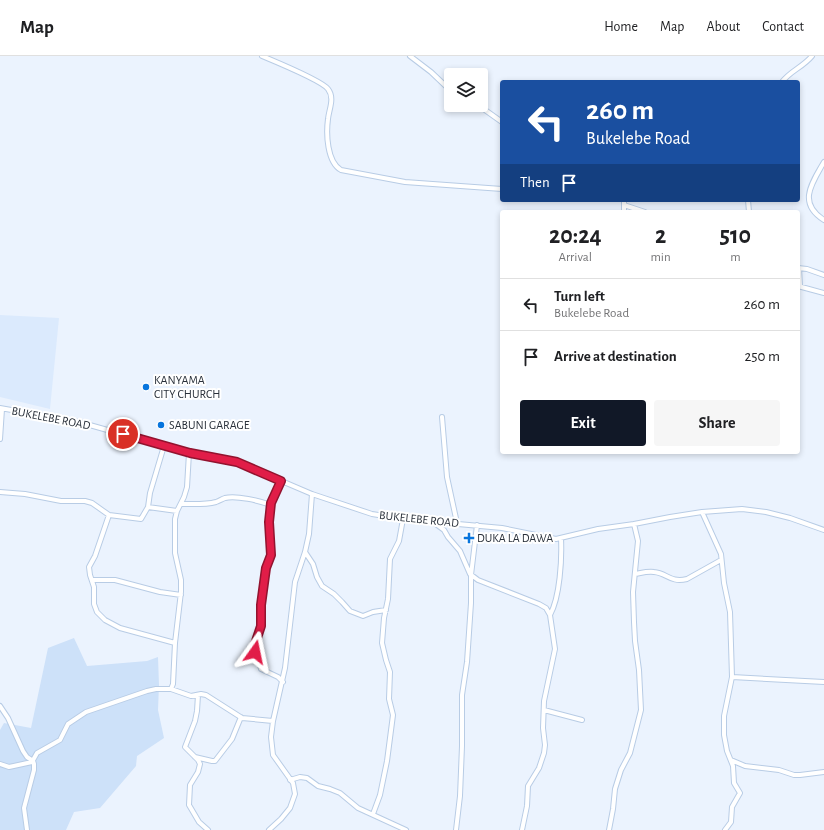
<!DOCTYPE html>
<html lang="en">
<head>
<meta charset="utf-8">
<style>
	body { margin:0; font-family:"Alegreya Sans",sans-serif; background:#f6f6f6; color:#202124; height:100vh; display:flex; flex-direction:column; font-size:15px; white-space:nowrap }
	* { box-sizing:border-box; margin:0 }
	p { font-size:13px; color:#757577 }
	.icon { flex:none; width:22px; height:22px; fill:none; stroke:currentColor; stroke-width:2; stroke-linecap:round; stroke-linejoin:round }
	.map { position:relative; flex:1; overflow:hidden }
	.details { position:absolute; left:500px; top:154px; width:300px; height:244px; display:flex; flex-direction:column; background:#fff; border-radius:4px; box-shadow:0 2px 6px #0003 }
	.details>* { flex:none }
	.hud { position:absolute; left:500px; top:24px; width:300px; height:122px; border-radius:4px; box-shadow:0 2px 6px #0003; background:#1a4fa0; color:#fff; overflow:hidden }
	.fabs { position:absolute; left:444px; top:12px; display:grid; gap:8px }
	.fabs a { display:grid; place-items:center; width:44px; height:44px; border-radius:4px; background:#fff; box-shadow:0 2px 6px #0003; font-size:20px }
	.pin { position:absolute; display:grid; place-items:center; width:34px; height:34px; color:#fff; margin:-17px; border:2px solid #fff; border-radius:50%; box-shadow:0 1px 4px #0007 }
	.me { position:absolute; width:44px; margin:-22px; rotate:12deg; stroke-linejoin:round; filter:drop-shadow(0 0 3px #0008) }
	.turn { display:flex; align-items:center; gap:14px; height:84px; padding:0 20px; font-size:18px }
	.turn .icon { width:52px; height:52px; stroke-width:2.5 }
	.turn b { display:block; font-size:28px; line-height:34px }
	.then { display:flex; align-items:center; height:38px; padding:0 20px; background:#0003; gap:8px; font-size:15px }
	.eta { display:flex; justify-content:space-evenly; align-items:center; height:68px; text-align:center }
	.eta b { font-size:24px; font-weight:700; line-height:28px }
	.cta { display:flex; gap:8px; margin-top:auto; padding:8px 20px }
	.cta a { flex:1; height:46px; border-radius:4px; background:#111827; color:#fff; font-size:16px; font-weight:700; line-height:46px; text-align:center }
	.cta a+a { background:#f6f6f6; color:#202124 }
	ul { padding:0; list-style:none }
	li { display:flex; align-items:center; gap:12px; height:52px; padding:0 20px; border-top:1px solid #e0e0e0 }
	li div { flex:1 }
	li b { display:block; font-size:15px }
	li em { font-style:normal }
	header { display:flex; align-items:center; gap:24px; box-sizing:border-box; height:56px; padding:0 20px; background:#fff; border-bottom:1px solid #e0e0e0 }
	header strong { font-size:19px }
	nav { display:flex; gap:22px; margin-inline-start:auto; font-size:14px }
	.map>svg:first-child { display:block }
	.built { fill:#dbeafd }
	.green { fill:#cde1f9 }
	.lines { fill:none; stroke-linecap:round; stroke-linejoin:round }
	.minor-casing { stroke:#b8cce5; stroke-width:6 }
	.minor { stroke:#fff; stroke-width:4 }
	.route-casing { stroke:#92132f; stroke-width:10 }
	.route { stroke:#e11d48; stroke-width:7 }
	.poi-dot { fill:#0875dd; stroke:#fff; stroke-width:1.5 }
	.labels { text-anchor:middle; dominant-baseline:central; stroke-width:4; stroke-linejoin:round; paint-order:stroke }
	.poi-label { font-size:12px; fill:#29303a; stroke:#fff; text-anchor:start }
	.street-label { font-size:12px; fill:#29303a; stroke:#fff }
</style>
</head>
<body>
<header>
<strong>Map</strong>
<nav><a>Home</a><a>Map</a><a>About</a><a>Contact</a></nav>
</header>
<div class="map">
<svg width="824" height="774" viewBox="0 0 824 774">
	<rect width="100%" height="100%" fill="#ebf3fe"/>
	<path class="built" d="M0 259 59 262 50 353 0 341Z"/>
	<path class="green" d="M74 582 87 610 147 605 158 601 159 629 158 654 164 682 137 700 136 710 100 752 74 756 66 774H0V674L4 667 31 672 48 592Z"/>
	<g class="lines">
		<g class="minor-casing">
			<path id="minor" d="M262 0C274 5 322 25 328 33 335 42 329 53 328 63 326 78 327 106 341 114L405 126 502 133
				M410 0 431 16 451 35
				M782 26C790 15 803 11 812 0
				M478 49 502 66
				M824 106C812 127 797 147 824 164
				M624 144V156
				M748 144 749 156
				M624 149 645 156
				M798 212 807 213 824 219
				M799 212 800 230
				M798 230 824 237
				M0 352 79 366 189 397 237 406 312 438 372 458 403 463 502 472 556 483 598 473 634 468 670 461 702 456 742 453 766 456 790 462 824 474
				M442 361 447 421 457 467
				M0 383 2 353
				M281 425 271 447 269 466 271 499 266 515 261 549V570L255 590V596L258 601 261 613 278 621 283 626
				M0 436 25 438 61 445H85L92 447 109 459 141 463 148 451 150 437 164 390
				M181 448C192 448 205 449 216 446 219 445 222 443 225 442 236 439 260 445 271 449
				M148 451 177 455
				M702 456 721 498 724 527 730 556 732 621 724 660V679L727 695 733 710 734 727 740 737 732 751 731 766 725 774
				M109 459 95 500 89 511 90 519 94 531V548L97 556 105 564 120 572 175 587
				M433 466 444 474 448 481 460 495 470 518 478 524 539 548 546 552 550 559 555 593 544 645 543 672 545 689 544 697 539 712 528 730 527 750 522 774
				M305 496 313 508 317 521 322 530 334 538 342 546 350 555 363 560 373 556 386 554
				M635 518C641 517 648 515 654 516 667 517 670 527 687 523L721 504
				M92 524H115L160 536 181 539
				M550 559C560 541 562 503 561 482
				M732 621 824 626
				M171 633 191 640 201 638 206 639 242 662 273 665
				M198 639 197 655 195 665 185 691 198 704 200 708 198 716 190 729 189 749 199 766 208 774
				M0 650 8 662 23 695 27 701 33 705 34 708V714L24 752 27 774
				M544 654 582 664
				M195 701 212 705H215L232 683 241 661
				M731 704 745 710 779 714 794 719H800L824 716
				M0 708 9 711 32 706 37 697 60 684 68 668 86 656 147 635 156 633H171L173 628 175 587 181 536V524L175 497V463L177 455 184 441 187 431 189 397
				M290 724 300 721 307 722 318 730 330 733 340 737 358 752 406 774
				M373 758 380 739 387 705 393 659 389 643 390 616 386 604 382 587 384 562 388 543 390 503 399 485 403 463
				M269 774 281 763 290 752 295 738 293 727 273 699 271 681 273 665 285 612 295 526 305 496 309 478 312 438
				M456 774 460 740 462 690V639L467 606 471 547V519L477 469
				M609 774 613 753 615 733 621 714 630 697 641 654 639 614 635 585 634 566 633 536 638 485 634 468"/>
		</g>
		<use href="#minor" class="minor"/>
	</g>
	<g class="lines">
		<g class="route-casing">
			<path id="route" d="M123 378 190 397 237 406 281 425 271 447 269 466 271 499 266 512 261 549V570L255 588V596"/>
		</g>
		<use href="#route" class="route"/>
	</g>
	<g class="poi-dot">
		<circle cx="146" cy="331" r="4"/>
		<circle cx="161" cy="369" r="4"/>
		<path d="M467 476h4v4h4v4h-4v4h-4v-4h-4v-4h4z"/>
	</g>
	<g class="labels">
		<g class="poi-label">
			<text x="154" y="324">KANYAMA<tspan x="154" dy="14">CITY CHURCH</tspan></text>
			<text x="169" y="369">SABUNI GARAGE</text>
			<text x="477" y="482">DUKA LA DAWA</text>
		</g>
		<g class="street-label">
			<text transform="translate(51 362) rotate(11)">BUKELEBE ROAD</text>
			<text transform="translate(419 463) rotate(6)">BUKELEBE ROAD</text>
		</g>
	</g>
</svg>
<div class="fabs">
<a><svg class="icon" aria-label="layers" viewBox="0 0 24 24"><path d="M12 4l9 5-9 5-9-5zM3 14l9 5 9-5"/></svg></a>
</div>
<div class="pin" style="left:123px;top:378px;background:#d93025"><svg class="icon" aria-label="arrive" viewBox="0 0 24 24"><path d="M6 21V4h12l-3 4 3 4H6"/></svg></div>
<svg class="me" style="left:255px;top:596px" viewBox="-20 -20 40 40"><path d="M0-17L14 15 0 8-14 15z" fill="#e11d48" stroke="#fff" stroke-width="4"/></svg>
<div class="hud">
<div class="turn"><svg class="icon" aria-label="left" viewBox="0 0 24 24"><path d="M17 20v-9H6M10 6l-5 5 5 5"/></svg><div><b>260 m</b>Bukelebe Road</div></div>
<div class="then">Then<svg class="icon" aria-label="arrive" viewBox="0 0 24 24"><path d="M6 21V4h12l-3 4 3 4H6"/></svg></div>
</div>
<section class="details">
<div class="eta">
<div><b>20:24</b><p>Arrival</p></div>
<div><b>2</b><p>min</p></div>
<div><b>510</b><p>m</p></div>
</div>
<ul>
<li><svg class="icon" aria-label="left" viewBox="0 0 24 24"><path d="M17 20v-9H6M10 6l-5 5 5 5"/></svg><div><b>Turn left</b><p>Bukelebe Road</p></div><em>260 m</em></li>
<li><svg class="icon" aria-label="arrive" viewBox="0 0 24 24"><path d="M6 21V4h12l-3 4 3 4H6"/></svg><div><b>Arrive at destination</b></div><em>250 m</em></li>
</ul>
<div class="cta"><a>Exit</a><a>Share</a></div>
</section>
</div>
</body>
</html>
